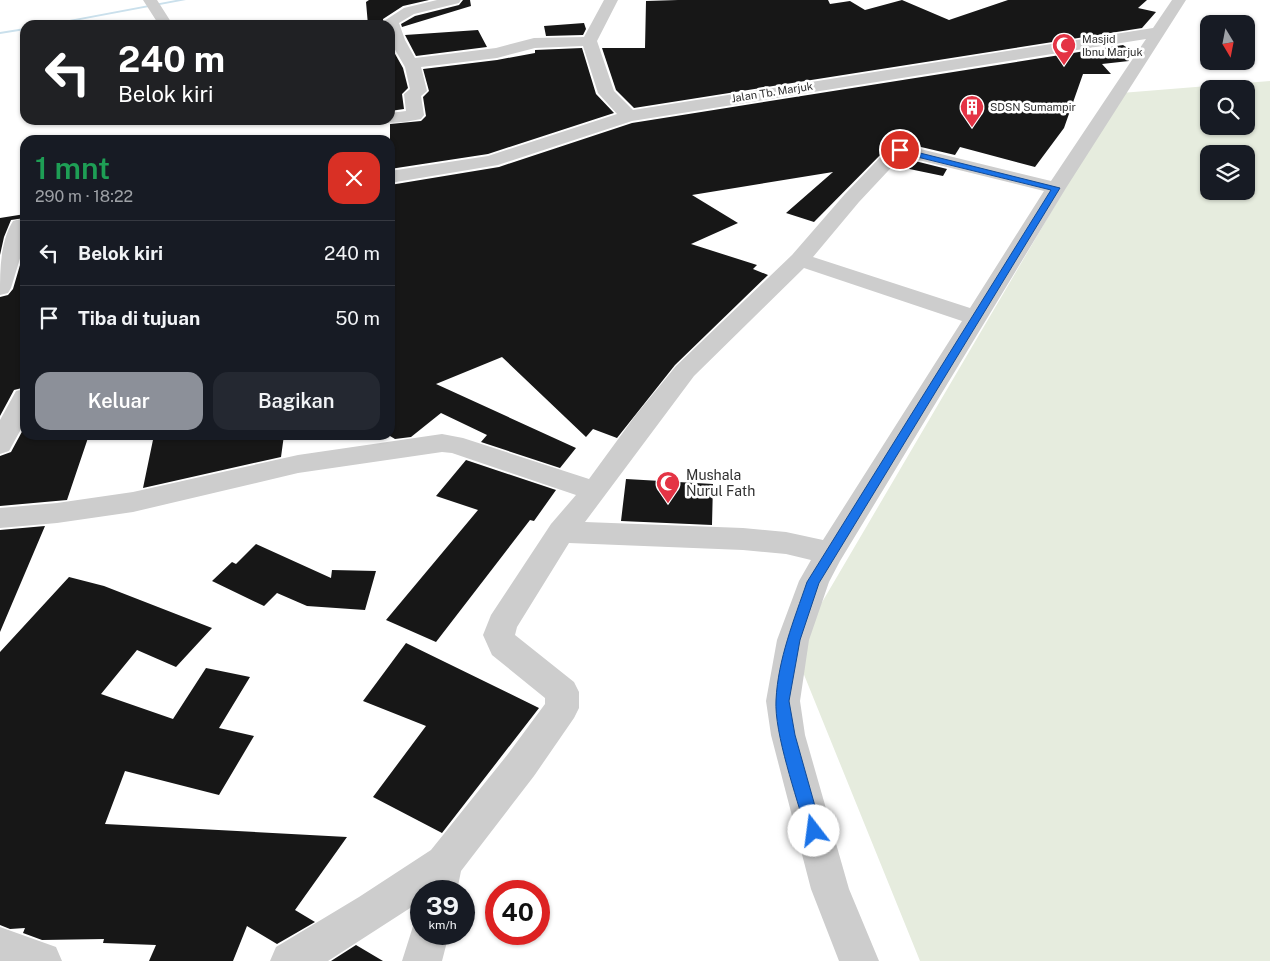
<!DOCTYPE html>
<html lang="id">
<head>
<meta charset="utf-8">
<style>
	body { margin:0; font-family:"Public Sans",sans-serif; background:#242831; color:#f1f3f6; height:100vh; display:flex; flex-direction:column; font-size:19px; white-space:nowrap }
	* { box-sizing:border-box; margin:0 }
	p { font-size:16px; color:#9ea1a6 }
	.icon { flex:none; width:28px; height:28px; fill:none; stroke:currentColor; stroke-width:2; stroke-linecap:round; stroke-linejoin:round }
	.map { position:relative; flex:1; overflow:hidden }
	.sheet { position:absolute; left:20px; top:135px; width:375px; height:305px; display:flex; flex-direction:column; background:#171b24; border-radius:15px; box-shadow:0 1px 4px #0004 }
	.sheet>* { flex:none }
	.guide { position:absolute; left:20px; top:20px; width:375px; height:105px; border-radius:15px; box-shadow:0 1px 4px #0004; background:#202124; color:#fff; overflow:hidden }
	.needle { width:32px; rotate:170deg }
	.fabs { position:absolute; left:1200px; top:15px; display:grid; gap:10px }
	.fabs a { display:grid; place-items:center; width:55px; height:55px; border-radius:10px; background:#171b24; box-shadow:0 1px 4px #0004; font-size:25px }
	.speed { position:absolute; left:410px; top:880px; display:flex; gap:10px; font-size:25px; font-weight:700; text-align:center }
	.speed>* { display:grid; place-content:center; width:65px; height:65px; border-radius:50%; background:#171b24; box-shadow:0 1px 4px #0004; line-height:1 }
	.speed small { font-size:12px; font-weight:400 }
	.speed .limit { border:8px solid #d22; background:#fff; color:#111 }
	.pin { position:absolute; display:grid; place-items:center; width:42px; height:42px; color:#fff; margin:-21px; border:2px solid #fff; border-radius:50%; box-shadow:0 1px 5px #0007 }
	.me { position:absolute; width:55px; margin:-28px; rotate:345deg; stroke-linejoin:round; filter:drop-shadow(0 0 4px #0008) }
	.turn { display:flex; align-items:center; gap:18px; height:105px; padding:0 15px; font-size:22px }
	.turn .icon { width:65px; height:65px; stroke-width:2.5 }
	.turn b { display:block; font-size:35px; line-height:42px }
	.round { display:grid; place-items:center; flex:none; width:52px; height:52px; border-radius:15px; background:#242831 }
	.overview { display:flex; align-items:center; justify-content:space-between; height:85px; padding:0 15px }
	h1 { font-size:30px; font-weight:600; line-height:38px; color:#1e9e55 }
	.action { display:flex; gap:10px; margin-top:auto; padding:10px 15px }
	.action a { flex:1; height:58px; border-radius:15px; background:#8c9099; color:#fff; font-size:20px; font-weight:600; line-height:58px; text-align:center }
	.action a+a { background:#242831; color:#f1f3f6 }
	ul { padding:0; list-style:none }
	li { display:flex; align-items:center; gap:15px; height:65px; padding:0 15px; border-top:1px solid #363941 }
	li div { flex:1 }
	li b { display:block; font-size:19px }
	li em { font-style:normal }
	.map>svg:first-child { display:block }
	.green { fill:#e6ecde; fill-rule:evenodd }
	.lines { fill:none; stroke-linecap:round; stroke-linejoin:round }
	.stream { fill:#cae0ec; fill-rule:evenodd }
	.building { fill:#171717 }
	.minor { fill:#cdcdcd; fill-rule:evenodd }
	.route { fill:#1a73e8; stroke:#114b97 }
	.labels { text-anchor:middle; dominant-baseline:central; stroke-width:5; stroke-linejoin:round; paint-order:stroke }
	.far-poi-label { font-size:11px; fill:#303030; stroke:#fff; text-anchor:start }
	.far-street-label { font-size:11px; fill:#303030; stroke:#fff }
	.poi-label { font-size:14px; fill:#303030; stroke:#fff; text-anchor:start }
</style>
</head>
<body>
<div class="map">
<svg width="1270" height="961" viewBox="0 0 1270 961">
	<rect width="100%" height="100%" fill="#fff"/>
	<path class="green" d="M1270 81V961H920L794 650 1121 93ZM1209 89H1246V126H1209ZM1209 154H1246V191H1209Z"/>
	<g class="lines">
		<path class="stream" d="M176 0H186L53 25H43Z
			M25 28V30L0 34V32Z"/>
	</g>
	<path class="building" d="M369 0H429L403 6 383 19V25H368L366 2Z
		M463 0H470L471 6 402 27 401 24 415 16 459 5Z
		M678 0H828L830 4 850 1 865 10 902 0 949 20 1008 0H1147L1138 8 1156 12 1142 28 634 108 616 90 602 48H645L646 1Z
		M584 23 586 29 583 35 546 36 544 26Z
		M478 30 487 47 416 56 405 35Z
		M390 45 403 68 408 88 402 94 404 109 390 111Z
		M1123 45 1135 53 1132 57H1126L1129 61 1102 64 1111 74H1083L1064 128 1035 167 960 147 955 155 904 143 890 145 814 222 786 213 833 172 692 195 738 223 691 244 757 265 753 269 768 275 675 365 617 438 593 429 586 437 502 357 436 384 576 448 560 468 481 442 487 435 441 413 411 437 395 439 390 436V185L499 167 632 123Z
		M582 48 596 94 614 113 488 154 390 169V124L421 121 426 116 423 97 429 91 423 69 497 60 535 53V50Z
		M903 158 947 169 943 176 895 166Z
		M25 214V218L11 220 4 237 0 255V218Z
		M25 248V382L22 388 14 390 0 416V297L8 295 13 289Z
		M25 426V435H89L67 500 0 506V456L11 452Z
		M154 435H185L184 440 222 435H284L281 457 143 488Z
		M466 460 556 490 534 521 530 520 436 642 386 620 478 510 436 496Z
		M626 479 713 484 712 525 621 521Z
		M45 526 0 632V530Z
		M256 544 331 578 332 570 376 571 365 610 307 606 277 593 264 606 212 581 232 562 236 564Z
		M69 577 104 586 212 628 176 667 137 650 101 694 173 719 206 668 250 677 219 728 254 736 219 795 125 771 105 824 347 837 295 910 315 922 277 944 247 926 233 961H149L156 945 103 943 104 939 42 940 23 933 25 928 10 929 0 925V652Z
		M406 643 539 708 442 833 373 797 426 726 363 701Z
		M356 945 383 961H331Z"/>
	<g class="lines">
		<path class="minor" d="M143 0H157L173 25H159Z
			M437 0H461L459 3 414 14 399 23 405 40 415 58 496 48 534 38 584 37 604 0H618L597 41 614 91 633 110 1153 28 1172 0H1186L1066 188 840 561 829 582 809 640 800 701 805 735 849 889 879 961H839L811 889 771 735 766 701 777 640 799 581 811 560 786 554 743 550 569 543 517 627 515 635 574 682 579 692V708L574 718 534 776 461 871 457 891H421V901L328 961H270L276 947 359 897 431 850 508 754 545 704V698L492 655 483 635 491 615 551 524 576 495 452 453 442 452 298 473 133 512 57 523 0 528V508L57 503 133 492 298 455 442 434 463 438 589 479 635 416 676 366 792 255 845 194 890 147 904 145 1051 181 1146 39 632 121 498 165 390 183V171L488 156 617 114 598 93 583 46 535 48 497 58 421 67 427 91 421 96 424 115 421 119C410 121 396 124 385 122L384 120H390V113L406 111 404 94 410 89 405 67 390 41V25H385L384 21 404 8ZM902 156 1044 191 970 308 813 257 859 202ZM804 268 962 321 823 540 786 532 743 528 585 522 694 376Z
			M20 219 25 220V242L11 288 8 293 0 295C0 270 0 242 13 221Z
			M25 389V422L9 451 0 454V420L16 391Z
			M421 917V934H449L442 961H402L415 920Z
			M0 927 56 947 62 961H0Z"/>
	</g>
	<path class="route" d="M900 148 1060 188 819 583 800 640 789 701 795 735 822 831 820 836 814 839 809 836 806 831C797 798 774 733 776 700 778 659 794 620 807 582L1051 190 897 152 896 150Z"/>
	<defs>
		<g id="mosque-pin" transform="scale(1.25)"><path d="M0 17L-7.5 6A9.5 9.5 0 1 1 7.5 6Z" fill="#e43445" stroke="#fff"/><path d="M3.5-4.9A6 6 0 1 0 3.5 4.9A5 5 0 1 1 3.5-4.9Z" fill="#fff"/></g>
		<g id="building-pin" transform="scale(1.25)"><path d="M0 17L-7.5 6A9.5 9.5 0 1 1 7.5 6Z" fill="#e43445" stroke="#fff"/><path d="M-4-6H4V6H1V3H-1V6H-4ZM-2.5-4.3h1.7v1.8h-1.7ZM.8-4.3h1.7v1.8H.8ZM-2.5-1h1.7V.8h-1.7ZM.8-1h1.7V.8H.8Z" fill="#fff"/></g>
	</defs>
	<g fill-rule="evenodd">
		<use href="#mosque-pin" x="1064" y="45"/>
		<use href="#building-pin" x="972" y="107"/>
		<use href="#mosque-pin" x="668" y="483"/>
	</g>
	<g class="labels">
		<g class="far-poi-label">
			<text x="1082" y="39">Masjid<tspan x="1082" dy="13">Ibnu Marjuk</tspan></text>
			<text x="990" y="107">SDSN Sumampir</text>
		</g>
		<g class="far-street-label">
			<text transform="translate(772 92) rotate(-9)">Jalan Tb. Marjuk</text>
		</g>
		<g class="poi-label">
			<text x="686" y="475">Mushala<tspan x="686" dy="16">Nurul Fath</tspan></text>
		</g>
	</g>
</svg>
<div class="fabs">
<a><svg class="needle" viewBox="-14 -14 28 28"><path d="M0-13l5 13h-10z" fill="#e53935"/><path d="M0 13l5-13h-10z" fill="#9ea1a6"/></svg></a>
<a><svg class="icon" aria-label="search" viewBox="0 0 24 24"><circle cx="10" cy="10" r="6"/><path d="M15 15l6 6"/></svg></a>
<a><svg class="icon" aria-label="layers" viewBox="0 0 24 24"><path d="M12 4l9 5-9 5-9-5zM3 14l9 5 9-5"/></svg></a>
</div>
<div class="speed"><div>39<small>km/h</small></div><div class="limit">40</div></div>
<div class="pin" style="left:900px;top:150px;background:#d93025"><svg class="icon" aria-label="arrive" viewBox="0 0 24 24"><path d="M6 21V4h12l-3 4 3 4H6"/></svg></div>
<svg class="me" style="left:814px;top:831px" viewBox="-20 -20 40 40"><circle r="19" fill="#fff"/><path d="M0-13L10 11 0 6-10 11z" fill="#1a73e8"/></svg>
<div class="guide">
<div class="turn"><svg class="icon" aria-label="left" viewBox="0 0 24 24"><path d="M17 20v-9H6M10 6l-5 5 5 5"/></svg><div><b>240 m</b>Belok kiri</div></div>
</div>
<section class="sheet">
<div class="overview"><div><h1>1 mnt</h1><p>290 m · 18:22</p></div><a class="round" style="background:#d93025;color:#fff"><svg class="icon" aria-label="close" viewBox="0 0 24 24"><path d="M6 6l12 12M18 6L6 18"/></svg></a></div>
<ul>
<li><svg class="icon" aria-label="left" viewBox="0 0 24 24"><path d="M17 20v-9H6M10 6l-5 5 5 5"/></svg><div><b>Belok kiri</b></div><em>240 m</em></li>
<li><svg class="icon" aria-label="arrive" viewBox="0 0 24 24"><path d="M6 21V4h12l-3 4 3 4H6"/></svg><div><b>Tiba di tujuan</b></div><em>50 m</em></li>
</ul>
<div class="action"><a>Keluar</a><a>Bagikan</a></div>
</section>
</div>
</body>
</html>
